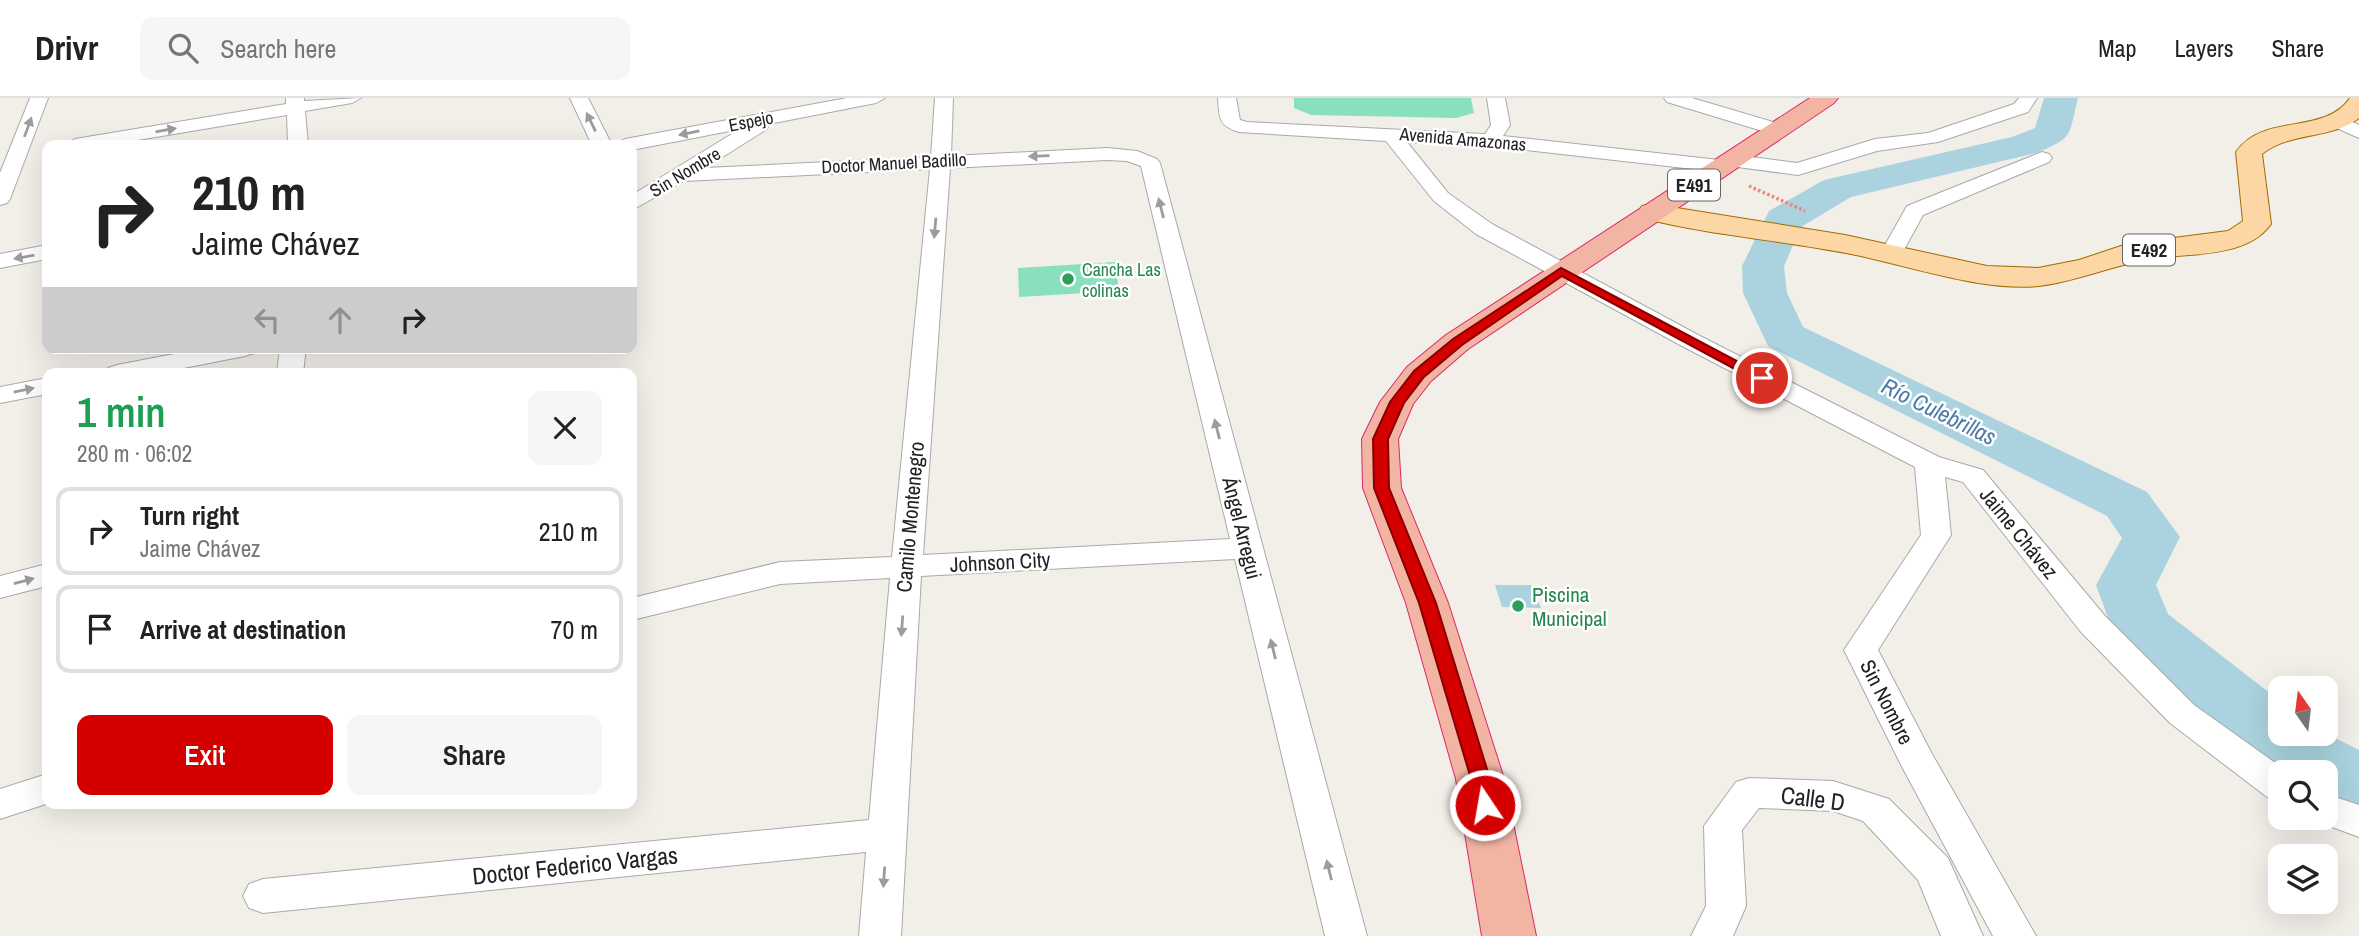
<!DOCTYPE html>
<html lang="en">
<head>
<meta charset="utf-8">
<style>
	body { margin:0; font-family:"Archivo Narrow",sans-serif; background:#f6f6f6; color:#222; height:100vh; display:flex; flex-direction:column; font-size:26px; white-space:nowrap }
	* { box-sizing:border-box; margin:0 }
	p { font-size:23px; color:#767676 }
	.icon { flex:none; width:38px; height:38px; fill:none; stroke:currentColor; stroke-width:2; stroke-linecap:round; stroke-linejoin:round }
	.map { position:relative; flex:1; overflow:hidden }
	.sheet { position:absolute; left:42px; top:270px; width:595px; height:441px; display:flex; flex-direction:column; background:#fff; border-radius:14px; box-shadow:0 7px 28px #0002 }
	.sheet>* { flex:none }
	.guide { position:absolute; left:42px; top:42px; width:595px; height:214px; border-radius:14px; box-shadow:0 7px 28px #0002; background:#fff; color:#222; overflow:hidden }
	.needle { width:46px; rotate:346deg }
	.controls { position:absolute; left:2268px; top:578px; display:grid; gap:14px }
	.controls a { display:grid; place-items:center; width:70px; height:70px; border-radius:14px; background:#fff; box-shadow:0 7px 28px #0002; font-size:35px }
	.pin { position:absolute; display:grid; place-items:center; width:60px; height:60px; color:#fff; margin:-30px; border:4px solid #fff; border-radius:50%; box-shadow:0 2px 7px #0007 }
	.me { position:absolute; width:77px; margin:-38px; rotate:348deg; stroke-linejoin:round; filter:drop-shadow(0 0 5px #0008) }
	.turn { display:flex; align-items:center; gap:24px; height:147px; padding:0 35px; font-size:32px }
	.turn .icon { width:91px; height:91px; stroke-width:2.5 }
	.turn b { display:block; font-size:49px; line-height:60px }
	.lanes { display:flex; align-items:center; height:66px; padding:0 35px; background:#0003; justify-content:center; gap:35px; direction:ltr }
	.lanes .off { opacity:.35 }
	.round { display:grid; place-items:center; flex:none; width:74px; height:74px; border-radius:14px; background:#f6f6f6 }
	.headline { display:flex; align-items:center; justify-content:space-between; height:119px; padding:0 35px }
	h1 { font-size:42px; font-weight:600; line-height:52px; color:#1e9e55 }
	.action { display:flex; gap:14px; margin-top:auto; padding:14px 35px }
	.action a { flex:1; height:80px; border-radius:14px; background:#d40000; color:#fff; font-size:28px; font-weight:600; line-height:80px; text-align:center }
	.action a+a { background:#f6f6f6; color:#222 }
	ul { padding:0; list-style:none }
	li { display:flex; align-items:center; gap:21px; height:88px; margin:0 14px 10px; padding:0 21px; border:4px solid #e0e0e0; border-radius:14px }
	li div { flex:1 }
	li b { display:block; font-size:26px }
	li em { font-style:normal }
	header { display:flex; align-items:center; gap:42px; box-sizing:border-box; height:98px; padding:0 35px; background:#fff; border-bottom:2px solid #e0e0e0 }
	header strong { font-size:33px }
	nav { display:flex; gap:38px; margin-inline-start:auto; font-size:24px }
	.search { width:490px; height:63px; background:#f6f6f6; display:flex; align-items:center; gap:18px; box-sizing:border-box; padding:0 24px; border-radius:14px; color:#767676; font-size:26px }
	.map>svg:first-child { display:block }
	.pitch { fill:#88e0be }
	.water { fill:#aad3df }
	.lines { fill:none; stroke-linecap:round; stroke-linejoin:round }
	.river { fill:#aad3df; fill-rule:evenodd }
	.minor-casing { stroke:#a9a9a9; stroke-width:2 }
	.primary-casing { stroke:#a06b00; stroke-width:2 }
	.trunk-casing { stroke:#dc2a67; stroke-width:2 }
	.path { stroke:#fa8072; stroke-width:3.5; stroke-dasharray:2.5 2.5; stroke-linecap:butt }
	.minor { fill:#fff; fill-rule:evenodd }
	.primary { fill:#fcd6a4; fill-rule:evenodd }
	.trunk { fill:#f2b4a3; fill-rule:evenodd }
	.oneway { fill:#9c9c9c }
	.route { fill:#d40000; stroke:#8a0000; stroke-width:2 }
	.leisure-dot { fill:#2e9e5b; stroke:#fff; stroke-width:2.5 }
	.labels { text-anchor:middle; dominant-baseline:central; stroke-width:5; stroke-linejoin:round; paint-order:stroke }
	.far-street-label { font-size:18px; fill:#222; stroke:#fff }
	.far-leisure-label { font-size:18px; fill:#27864d; stroke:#fff; text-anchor:start }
	.shield { fill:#fff; stroke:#646464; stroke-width:2 }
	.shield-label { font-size:19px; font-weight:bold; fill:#222 }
	.street-label { font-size:21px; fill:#222; stroke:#fff }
	.leisure-label { font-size:21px; fill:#27864d; stroke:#fff; text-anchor:start }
	.water-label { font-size:23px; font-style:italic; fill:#4a7aab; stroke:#fff }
	.near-street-label { font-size:24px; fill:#222; stroke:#fff }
</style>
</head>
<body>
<header>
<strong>Drivr</strong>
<div class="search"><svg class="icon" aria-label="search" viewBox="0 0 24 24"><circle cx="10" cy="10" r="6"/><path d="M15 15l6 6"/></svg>Search here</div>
<nav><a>Map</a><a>Layers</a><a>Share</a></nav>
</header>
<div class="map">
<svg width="2359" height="838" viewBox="0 0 2359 838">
	<rect width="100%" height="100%" fill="#f2efe9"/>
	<path class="pitch" d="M1294 0H1471L1474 15 1456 20 1311 17 1294 10Z
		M1115 164 1119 193 1019 199 1018 170Z"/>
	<path class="water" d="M1495 487H1531L1541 510 1502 509Z"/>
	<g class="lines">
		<path class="river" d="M2044 0H2078C2068 39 2075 39 2036 55L1851 99 1801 129 1784 168 1787 195 1803 229 2147 394 2180 439 2156 487 2168 516 2280 603V635H2325L2359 652V711L2326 698V674L2280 675 2268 669 2120 543 2111 528 2096 487 2122 440 2107 418 1768 248 1743 195 1742 168 1769 113 1824 82 2012 39 2035 30Z"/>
		<g class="minor-casing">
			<path id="minor" d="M30 0H48L10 101 7 105 0 107V75Z
				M286 0H304V3L361 0 352 5 305 13 308 47H288L287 17 108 47H65L75 41 286 6Z
				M570 0H588L612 47H592Z
				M847 0H885L876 5 769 26 767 31 705 70 931 59 935 0H953L951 58 1107 50 1137 53 1157 61 1160 65 1367 838H1325L1235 461 921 478 901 838H859L866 754 263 815 249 810 243 798 249 786 263 781 869 722 890 480 780 486 632 522V500L780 464 892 459 930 71 684 83 632 112V97L740 31 632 52V47H615L625 41ZM1107 62 1127 63 1141 68 1230 441 923 457 950 70Z
				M1218 0H1236L1240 22 1247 24 1485 36 1491 27 1487 0H1505L1510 27 1503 38 1719 62 1729 56 1797 65 1875 41 1928 35 2014 6 2019 0H2037L2028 14 1938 44 1877 53 1798 77 1730 68 1727 72 1720 74 1490 48 1407 44 1448 95 1492 126 1700 238 1939 359 1983 372 2105 518 2194 607 2288 674H2280V703L2267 699 2170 625 2081 534 1963 384 1945 379 1951 437 1878 552 1932 656 2036 838H1993L1900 665 1844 552 1921 437 1915 369 1682 248 1476 136 1434 103 1386 43 1239 34C1219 28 1219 20 1218 0Z
				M1664 0H1692L1783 27 1786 31 1783 35H1769L1667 4Z
				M2337 17 2359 27V40L2330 27 2328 23Z
				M2042 54 2049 56 2052 60 2049 64 1923 117 1899 161H1883L1880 156 1907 108Z
				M47 147V161L0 170V156Z
				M205 250H257L254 255 245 258 158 275H104L108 270 117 267Z
				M280 250H306L303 275H277Z
				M47 280V296L0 305V289Z
				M47 466V488L0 500V478Z
				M47 676 49 705 0 721V691Z
				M1749 680 1833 683 1889 701 1948 760 1983 838H1941L1918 782 1863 723 1833 713 1759 710 1742 732 1746 808 1733 838H1691L1706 808 1704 728 1736 684Z
				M2326 696 2359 707V739L2313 722 2311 719H2326Z"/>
		</g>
		<g class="primary-casing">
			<path id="primary" d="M2350 0H2359V20C2331 42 2291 33 2262 56L2271 126C2248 159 2194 155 2158 160 2117 165 2080 183 2039 188 1981 194 1904 166 1846 155 1779 142 1709 137 1642 120L1638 114 1642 108 1652 106 1845 137 1987 168 2038 170 2079 162 2127 146 2228 133 2243 123 2236 54C2264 14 2324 38 2350 0Z"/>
		</g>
		<g class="trunk-casing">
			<path id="trunk" d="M1810 0H1838L1834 5 1468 251 1431 283 1413 306 1398 341 1401 390 1448 505 1504 681 1536 838H1482L1456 681 1406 505 1363 390 1362 341 1380 304 1407 269 1446 237Z"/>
		</g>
		<path class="path" d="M1749 88 1805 113"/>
		<use href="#minor" class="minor"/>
		<use href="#primary" class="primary"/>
		<use href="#trunk" class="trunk"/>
	</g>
	<defs><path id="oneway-solid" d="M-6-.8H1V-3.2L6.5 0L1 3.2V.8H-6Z" transform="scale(1.75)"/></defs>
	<g class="oneway">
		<use href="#oneway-solid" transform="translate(591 24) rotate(-116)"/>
		<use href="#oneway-solid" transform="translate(28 29) rotate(-70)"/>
		<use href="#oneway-solid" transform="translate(166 32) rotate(-10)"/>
		<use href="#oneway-solid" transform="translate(689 35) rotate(169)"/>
		<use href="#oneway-solid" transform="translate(1039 58) rotate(178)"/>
		<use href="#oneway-solid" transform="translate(1161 110) rotate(-104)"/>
		<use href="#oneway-solid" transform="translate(935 130) rotate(95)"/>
		<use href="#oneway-solid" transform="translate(24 159) rotate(170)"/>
		<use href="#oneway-solid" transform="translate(24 292) rotate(-11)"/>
		<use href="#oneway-solid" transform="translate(1217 331) rotate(-104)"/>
		<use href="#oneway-solid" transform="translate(24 483) rotate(-15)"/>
		<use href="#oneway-solid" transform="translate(902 528) rotate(94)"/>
		<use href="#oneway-solid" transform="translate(1273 551) rotate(-104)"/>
		<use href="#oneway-solid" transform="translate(1329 772) rotate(-104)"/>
		<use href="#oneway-solid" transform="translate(884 779) rotate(94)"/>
	</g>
	<path class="route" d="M1561 170 1769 280 1762 284 1757 283 1562 178 1462 247 1424 279 1404 305 1388 341 1389 390 1436 505 1490 681 1495 707 1492 713 1485 715 1478 713 1471 681 1419 505 1374 390 1373 341 1390 304 1414 273 1453 241Z"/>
	<g class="leisure-dot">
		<circle cx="1068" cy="181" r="7"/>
		<circle cx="1518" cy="508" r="7"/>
	</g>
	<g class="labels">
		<g class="far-street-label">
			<text transform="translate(751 23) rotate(-11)">Espejo</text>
			<text transform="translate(1463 41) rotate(5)">Avenida Amazonas</text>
			<text transform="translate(894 65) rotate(-3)">Doctor Manuel Badillo</text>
			<text transform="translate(685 74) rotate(-31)">Sin Nombre</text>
		</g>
		<g class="far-leisure-label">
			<text x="1082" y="171">Cancha Las<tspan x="1082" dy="21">colinas</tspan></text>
		</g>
		<g class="shield">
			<rect x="1668" y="71.5" width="52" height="31" rx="5"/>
			<rect x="2123" y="136.5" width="52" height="31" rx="5"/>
		</g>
		<g class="shield-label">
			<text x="1694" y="87">E491</text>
			<text x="2149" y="152">E492</text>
		</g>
		<g class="street-label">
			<text transform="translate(910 419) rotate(-85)">Camilo Montenegro</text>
			<text transform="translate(1242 430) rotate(76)">Ángel Arregui</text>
			<text transform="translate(2019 435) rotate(51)">Jaime Chávez</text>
			<text transform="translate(1000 464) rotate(-3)">Johnson City</text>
			<text transform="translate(1887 604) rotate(63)">Sin Nombre</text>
		</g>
		<g class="leisure-label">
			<text x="1532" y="496">Piscina<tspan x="1532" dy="24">Municipal</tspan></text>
		</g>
		<g class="water-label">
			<text transform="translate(1939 313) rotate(26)">Río Culebrillas</text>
		</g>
		<g class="near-street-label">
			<text transform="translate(1813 700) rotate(7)">Calle D</text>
			<text transform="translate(575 767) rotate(-6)">Doctor Federico Vargas</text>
		</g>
	</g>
</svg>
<div class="controls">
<a><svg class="needle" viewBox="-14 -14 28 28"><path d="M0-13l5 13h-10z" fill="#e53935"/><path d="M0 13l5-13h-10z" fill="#767676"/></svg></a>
<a><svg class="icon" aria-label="search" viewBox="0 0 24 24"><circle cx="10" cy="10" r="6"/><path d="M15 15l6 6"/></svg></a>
<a><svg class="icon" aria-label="layers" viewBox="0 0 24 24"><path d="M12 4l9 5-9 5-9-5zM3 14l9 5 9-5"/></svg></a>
</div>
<div class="pin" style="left:1762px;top:280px;background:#d93025"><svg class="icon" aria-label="arrive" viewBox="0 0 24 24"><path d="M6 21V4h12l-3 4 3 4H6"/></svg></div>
<svg class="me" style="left:1485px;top:707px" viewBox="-20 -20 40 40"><circle r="17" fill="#d40000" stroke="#fff" stroke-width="3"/><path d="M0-11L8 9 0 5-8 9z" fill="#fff"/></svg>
<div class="guide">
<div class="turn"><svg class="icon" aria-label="right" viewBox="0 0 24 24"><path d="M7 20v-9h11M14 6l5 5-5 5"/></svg><div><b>210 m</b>Jaime Chávez</div></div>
<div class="lanes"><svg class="icon off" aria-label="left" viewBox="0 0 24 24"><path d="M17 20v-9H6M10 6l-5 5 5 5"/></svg><svg class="icon off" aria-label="ahead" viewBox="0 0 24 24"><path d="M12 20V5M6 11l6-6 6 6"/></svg><svg class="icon" aria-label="right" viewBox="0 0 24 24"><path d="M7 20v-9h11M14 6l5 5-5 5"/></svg></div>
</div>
<section class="sheet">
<div class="headline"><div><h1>1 min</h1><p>280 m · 06:02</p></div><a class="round"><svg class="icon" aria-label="close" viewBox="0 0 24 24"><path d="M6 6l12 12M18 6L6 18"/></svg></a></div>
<ul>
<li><svg class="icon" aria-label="right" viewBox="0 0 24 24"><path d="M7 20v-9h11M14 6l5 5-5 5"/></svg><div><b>Turn right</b><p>Jaime Chávez</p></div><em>210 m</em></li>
<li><svg class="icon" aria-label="arrive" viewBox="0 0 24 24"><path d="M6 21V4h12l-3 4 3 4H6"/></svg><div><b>Arrive at destination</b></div><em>70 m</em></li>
</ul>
<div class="action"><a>Exit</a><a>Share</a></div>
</section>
</div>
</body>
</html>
